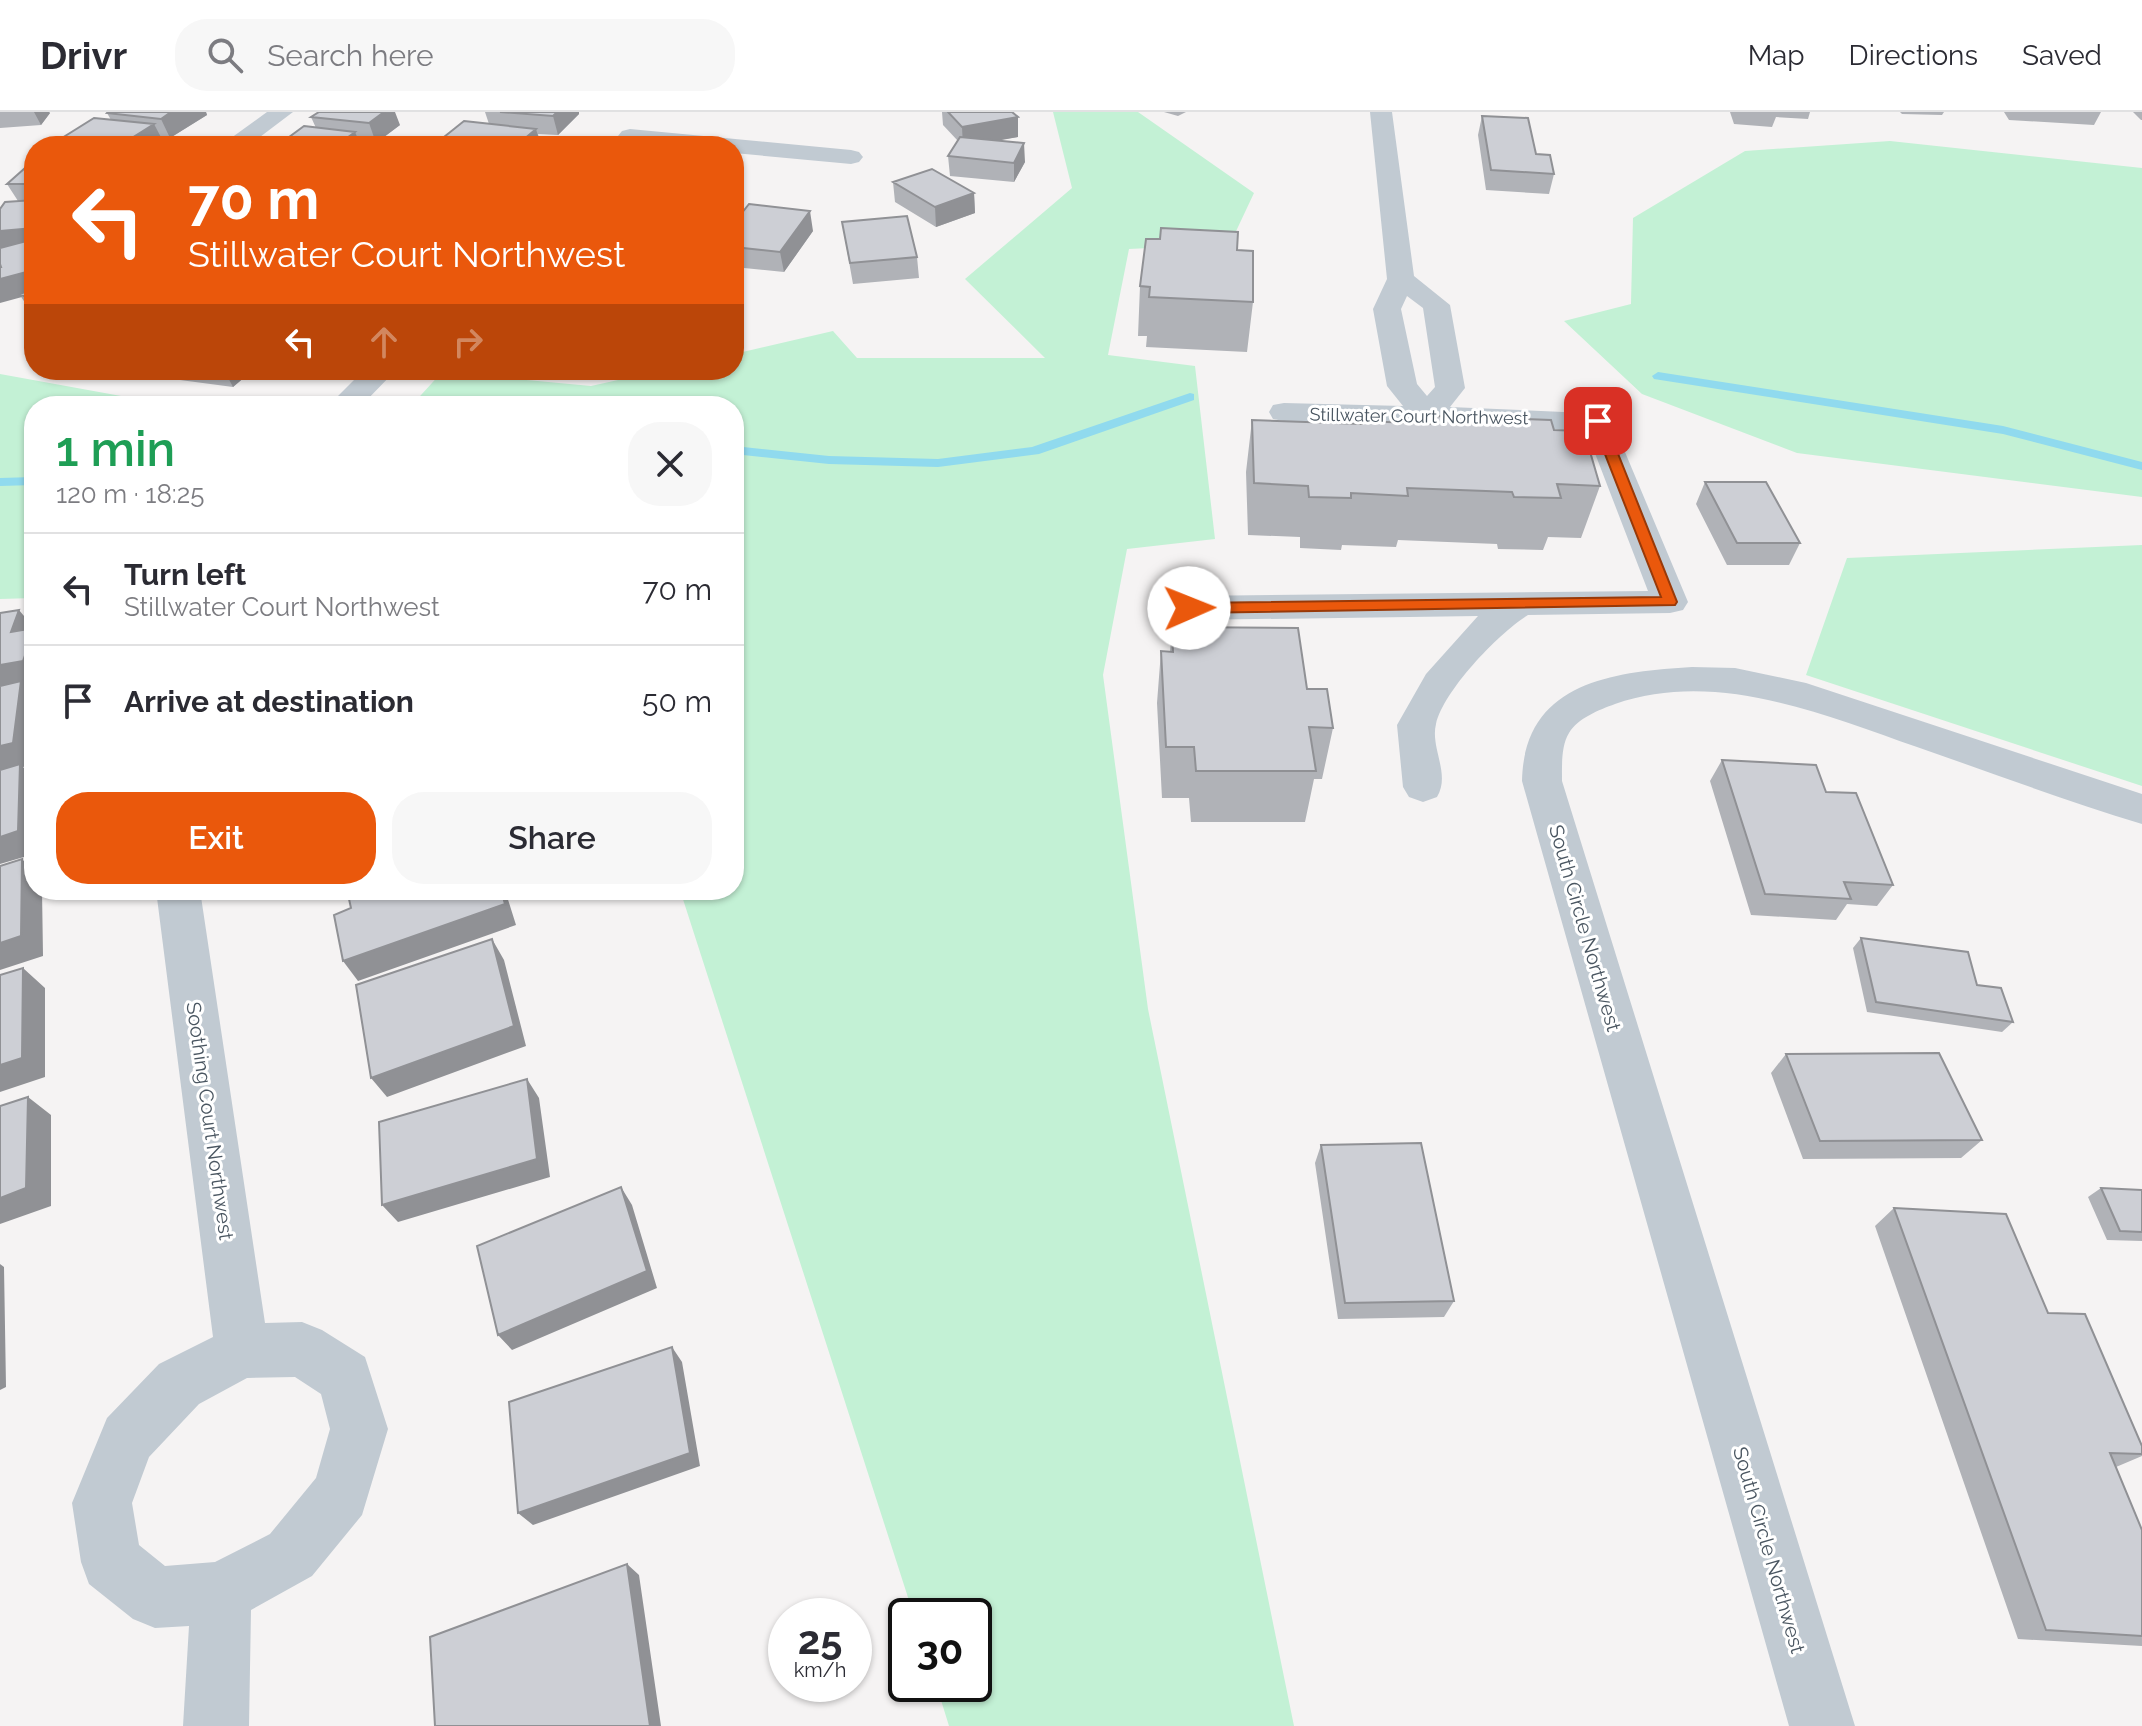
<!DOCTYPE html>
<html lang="en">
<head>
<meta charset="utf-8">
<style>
	body { margin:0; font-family:Raleway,sans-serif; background:#f7f7f7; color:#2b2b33; height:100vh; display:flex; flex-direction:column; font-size:30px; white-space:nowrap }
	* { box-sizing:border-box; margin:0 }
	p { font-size:26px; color:#7c7c81 }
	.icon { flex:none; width:44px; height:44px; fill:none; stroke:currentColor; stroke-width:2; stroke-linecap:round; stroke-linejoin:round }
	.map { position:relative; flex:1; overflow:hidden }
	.drawer { position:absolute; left:24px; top:284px; width:720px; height:504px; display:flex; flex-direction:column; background:#fff; border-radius:32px; box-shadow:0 2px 6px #0004 }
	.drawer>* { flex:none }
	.top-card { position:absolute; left:24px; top:24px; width:720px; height:244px; border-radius:32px; box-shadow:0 2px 6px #0004; background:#ea580c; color:#fff; overflow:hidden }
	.speed { position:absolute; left:768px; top:1486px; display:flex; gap:16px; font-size:40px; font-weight:700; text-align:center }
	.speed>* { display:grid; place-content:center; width:104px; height:104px; border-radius:50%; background:#fff; box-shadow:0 2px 6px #0004; line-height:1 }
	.speed small { font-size:20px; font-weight:400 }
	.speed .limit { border:4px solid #111; border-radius:12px; background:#fff; color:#111 }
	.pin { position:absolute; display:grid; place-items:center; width:68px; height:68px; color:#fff; margin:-34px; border-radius:16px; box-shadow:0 4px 12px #0006 }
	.me { position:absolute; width:88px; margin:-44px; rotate:89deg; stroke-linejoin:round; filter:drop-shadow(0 0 6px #0008) }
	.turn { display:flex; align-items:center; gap:28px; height:168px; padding:0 32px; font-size:36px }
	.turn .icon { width:104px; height:104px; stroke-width:2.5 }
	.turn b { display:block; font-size:56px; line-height:68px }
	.lanes { display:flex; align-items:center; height:76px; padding:0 32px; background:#0003; justify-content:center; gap:40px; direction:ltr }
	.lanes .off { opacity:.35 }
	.round { display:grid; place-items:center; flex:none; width:84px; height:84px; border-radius:32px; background:#f7f7f7 }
	.overview { display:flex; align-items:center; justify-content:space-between; height:136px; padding:0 32px }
	h1 { font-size:48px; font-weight:600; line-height:60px; color:#1e9e55 }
	.cta { display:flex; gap:16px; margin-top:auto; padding:16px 32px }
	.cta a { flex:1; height:92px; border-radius:32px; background:#ea580c; color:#fff; font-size:32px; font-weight:600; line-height:92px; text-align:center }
	.cta a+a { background:#f7f7f7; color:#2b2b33 }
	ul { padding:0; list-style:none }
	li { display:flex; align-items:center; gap:24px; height:112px; padding:0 32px; border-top:2px solid #e1e1e2 }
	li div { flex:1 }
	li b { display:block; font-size:30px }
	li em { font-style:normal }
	header { display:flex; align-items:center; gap:48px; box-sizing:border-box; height:112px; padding:0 40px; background:#fff; border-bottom:2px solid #e1e1e2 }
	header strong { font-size:38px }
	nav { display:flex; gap:44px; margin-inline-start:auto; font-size:28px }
	.search { width:560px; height:72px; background:#f7f7f7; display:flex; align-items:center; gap:20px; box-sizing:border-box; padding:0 28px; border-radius:32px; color:#7c7c81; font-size:30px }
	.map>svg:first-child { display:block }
	.green { fill:#c3f1d5 }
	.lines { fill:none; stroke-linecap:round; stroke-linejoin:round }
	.stream { fill:#90daee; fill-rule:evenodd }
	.minor { fill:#c1cad2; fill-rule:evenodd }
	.wall { fill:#b0b2b7 }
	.shaded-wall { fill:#909195 }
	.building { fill:#cdcfd5; stroke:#909195; stroke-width:2 }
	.route { fill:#ea580c; stroke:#983908; stroke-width:2 }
	.labels { text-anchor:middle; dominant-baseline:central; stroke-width:6; stroke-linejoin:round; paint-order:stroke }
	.far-street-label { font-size:18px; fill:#4a5661; stroke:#fff }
	.street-label { font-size:20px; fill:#4a5661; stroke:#fff }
</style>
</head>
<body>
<header>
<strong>Drivr</strong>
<div class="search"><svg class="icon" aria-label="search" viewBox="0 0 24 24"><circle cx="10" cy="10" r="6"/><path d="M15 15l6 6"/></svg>Search here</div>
<nav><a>Map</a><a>Directions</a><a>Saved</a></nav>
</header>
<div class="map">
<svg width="2142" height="1614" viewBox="0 0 2142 1614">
	<rect width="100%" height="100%" fill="#f5f3f3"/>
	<path class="green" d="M1053 0H1138L1254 81 1230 132 1129 137 1108 243 1195 254 1215 427 1127 437 1103 563 1148 897 1294 1614H949L936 1572H974V1504H914L680 778H734V294H411L442 260 591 274 663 258H734V242L833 219 857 246H1045L965 167 1072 76Z
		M1890 29 2142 56V385L1797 341 1642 282 1564 209 1631 192 1633 106 1745 39Z
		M0 262 176 294H34V486L0 487Z
		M2142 433V674L1806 563 1847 446Z"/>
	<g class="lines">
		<path class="stream" d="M1658 260 2003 314 2142 350V358L2003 322 1654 267 1652 264Z
			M1190 281 1194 282V288L1039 342 938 355 829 352 734 342V334L829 344 938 347 1032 335Z
			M34 365V373L0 374V366Z"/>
		<path class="minor" d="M267 0H293L248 34H220Z
			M1370 0H1392L1414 164 1450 193 1465 276 1450 295 1609 302 1688 490 1683 498 1670 501 1528 503C1499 521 1444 578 1436 612 1430 636 1451 662 1437 685L1423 690 1409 685 1403 675 1397 613 1426 562 1478 504 1189 508 1176 504 1171 496 1176 488 1189 484 1648 479 1586 318 1284 309 1273 307 1269 300 1273 293 1284 291 1403 294 1387 274 1373 197 1387 167ZM1407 184 1423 196 1435 275 1427 284 1417 272 1401 197Z
			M630 17 851 38 859 40 863 45 859 50 851 52 734 41V34H661L622 29 618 24 622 19Z
			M364 258H396L361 294H328Z
			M1692 555 1735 556 1806 571 2142 682V712C2066 689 1992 661 1917 635 1822 602 1716 557 1615 592 1599 598 1578 606 1569 621 1561 634 1562 654 1562 669L1855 1614H1789L1522 669C1524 570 1612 560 1692 555Z
			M156 778H200L265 1211 302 1210 322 1218 365 1245 388 1317 362 1403 312 1464 251 1498 249 1614H183L189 1514 155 1516 133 1507 89 1472 81 1450 72 1391 107 1306 159 1252 213 1225ZM295 1265 321 1282 330 1317 316 1366 270 1422 215 1450 165 1454 139 1433 132 1391 149 1345 199 1292 247 1266Z"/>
	</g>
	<path class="wall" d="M0 0H49L50 1 41 13 0 16Z
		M108 0H206L207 3 170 26 160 25 164 31 159 34H55L54 31 111 8 107 1Z
		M485 0H579V2L558 23 538 22 541 34H434L489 12Z
		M942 0H1012L1018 25 998 28 1025 50 1014 70 950 64 948 44 958 29 943 13Z
		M1164 0H1186L1178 4Z
		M1730 0H1810L1808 7 1776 5 1772 15 1734 12Z
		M1900 0H1944L1942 3 1902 2Z
		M2004 0H2101L2094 13 2009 8Z
		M2133 0H2142V8H2141Z
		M1482 4 1536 42 1554 62 1549 82 1486 78 1478 23Z
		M311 5 400 13 376 31 359 29 361 34H277L316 16Z
		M34 48V204L1 155 18 89 7 72Z
		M893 70 974 81 975 101 936 115 895 90Z
		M842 110 917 145 919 166 853 172Z
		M734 111 813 119 784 160 734 155Z
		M1237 138 1253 190 1247 240 1146 235 1147 224H1138L1140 174Z
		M160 258H253L233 275 165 266Z
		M1435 304 1554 318 1600 374 1581 426 1548 425 1543 438 1498 437 1497 432 1398 428 1396 435 1342 433 1341 438 1300 436V425L1248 423 1246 360 1252 308 1361 312 1362 309 1433 311Z
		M1705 370 1800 431 1789 453H1727L1696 392Z
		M1172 515 1307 577 1333 616 1322 667H1314L1305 710H1191L1189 686H1162L1157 591 1161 539 1170 540Z
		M1722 648 1826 680 1893 773 1877 794 1847 792 1836 808 1751 803 1710 669Z
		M1861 826 1977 873 2013 910 2002 920 1867 900 1853 836Z
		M1786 942 1982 1028 1961 1046 1803 1047 1771 961Z
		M1321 1033 1454 1189 1444 1205 1338 1207 1315 1051Z
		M2101 1076 2142 1078V1129L2107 1128 2088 1085Z
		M1894 1096 2048 1201 2142 1334V1344L2116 1355 2142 1418V1534L2018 1527 1875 1114Z"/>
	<path class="shaded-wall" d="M34 0H49L50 1 41 13Z
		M171 0H206L207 3 170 26 161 7Z
		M384 0H395L400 13 376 31 369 11Z
		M557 0H579V2L558 23 553 4Z
		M1018 5V25L963 35 962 15Z
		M154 12 164 31 159 34H119Z
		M536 17 541 34H516Z
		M355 20 361 34H336Z
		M1024 31 1025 50 1014 70V51Z
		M736 55 740 74 734 82V58Z
		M974 81 975 101 936 115 935 95Z
		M810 99 813 119 784 160 780 140Z
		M34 116V138L0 141V119Z
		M34 158V182H20L22 185 0 191V167Z
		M224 258H253L233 275Z
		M19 498 34 516V572L25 573 34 585V633L32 653 23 655 34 668V742L0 752V553Z
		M22 747 34 760V778H42L43 844 0 858V831Z
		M501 778H505L516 813 358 869 343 849Z
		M492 827 504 848 526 934 387 985 371 966Z
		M23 856 45 876V965L0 980V953Z
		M527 967 539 986 550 1065 398 1110 382 1093Z
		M28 985 51 1003V1094L0 1112V1086Z
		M621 1075 632 1093 657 1176 512 1238 498 1223Z
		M0 1152 4 1155 6 1275 0 1278Z
		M672 1235 682 1250 700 1354 533 1413 518 1401Z
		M627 1452 639 1463 661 1614H650Z"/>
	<path class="building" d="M108 0H171L161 7 107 1Z
		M319 0H384L369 11 311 5Z
		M500 0H557L553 4Z
		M948 0H1012L1018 5 962 15Z
		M1482 4 1528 6 1536 42 1550 43 1554 62 1491 58Z
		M94 6 154 12 119 34H84L54 31Z
		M464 9 536 17 516 34 434 33Z
		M304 14 355 20 336 34H277Z
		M960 25 1024 31 1014 51 948 44Z
		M34 48V72H7Z
		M932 57 974 81 935 95 893 70Z
		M34 88V116L0 119V97L5 90Z
		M749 92 810 99 780 140 734 135V111Z
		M907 104 917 145 850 151 842 110Z
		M1161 116 1238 120 1237 138 1253 139V190L1149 185 1150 175 1140 174 1146 127H1160Z
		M34 127V158L0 167V155H1L0 152V136Z
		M34 176V189L20 182Z
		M1435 304 1551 308 1554 318 1584 319 1600 374 1557 372 1561 386 1514 385 1512 380 1407 376 1408 384 1351 381V386L1309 385 1308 374 1254 371 1252 308 1362 312V309L1437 312Z
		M1705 370H1766L1800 431H1737Z
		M19 498 11 520 34 516V518L23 549 0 553V501Z
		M1172 515 1298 516 1307 577H1327L1333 616 1309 615 1316 659H1196L1194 635H1166L1161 539 1173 540Z
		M21 569 13 631 0 634V574Z
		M1722 648 1816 653 1826 680 1856 681 1893 773 1844 770 1851 787 1765 782Z
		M20 652 18 719 0 725V658Z
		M22 747 21 824 0 831V754Z
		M347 778H501L505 792 343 849 334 803 351 796Z
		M1861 826 1968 840 1977 873 2001 876 2013 910 1876 890Z
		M492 827 514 914 371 966 356 873Z
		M23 856 22 946 0 953V863Z
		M1939 941 1982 1028 1820 1029 1786 942Z
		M527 967 537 1047 382 1093 379 1010Z
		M28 985 26 1076 0 1086V994Z
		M1421 1031 1454 1189 1345 1191 1321 1033Z
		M621 1075 647 1159 498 1223 477 1134Z
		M2101 1076 2142 1078V1120L2120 1119Z
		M1894 1096 2006 1102 2048 1201 2085 1202 2142 1334V1342L2110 1341 2142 1418V1524L2046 1518Z
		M672 1235 690 1341 518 1401 509 1290Z
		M627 1452 650 1614H435L430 1525Z"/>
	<path class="route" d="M1594 306 1605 309 1677 490 1675 493 1189 501 1182 496 1189 491 1661 485 1592 309Z"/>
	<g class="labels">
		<g class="far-street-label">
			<text transform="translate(1419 304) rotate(1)">Stillwater Court Northwest</text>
		</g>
		<g class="street-label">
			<text transform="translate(1585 816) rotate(74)">South Circle Northwest</text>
			<text transform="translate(210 1009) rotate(82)">Soothing Court Northwest</text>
			<text transform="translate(1769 1438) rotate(74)">South Circle Northwest</text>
		</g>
	</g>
</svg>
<div class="speed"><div>25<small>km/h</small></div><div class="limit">30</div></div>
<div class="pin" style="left:1598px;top:309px;background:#d93025"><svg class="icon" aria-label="arrive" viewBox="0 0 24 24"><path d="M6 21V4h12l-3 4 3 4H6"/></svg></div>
<svg class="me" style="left:1189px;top:496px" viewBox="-20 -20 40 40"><circle r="19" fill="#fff"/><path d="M0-13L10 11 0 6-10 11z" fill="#ea580c"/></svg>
<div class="top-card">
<div class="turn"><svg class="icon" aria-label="left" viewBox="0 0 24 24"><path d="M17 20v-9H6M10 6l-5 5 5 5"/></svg><div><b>70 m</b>Stillwater Court Northwest</div></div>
<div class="lanes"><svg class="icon" aria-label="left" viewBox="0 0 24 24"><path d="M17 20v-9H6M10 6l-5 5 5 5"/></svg><svg class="icon off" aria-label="ahead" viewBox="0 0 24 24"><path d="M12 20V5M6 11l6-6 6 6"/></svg><svg class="icon off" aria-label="right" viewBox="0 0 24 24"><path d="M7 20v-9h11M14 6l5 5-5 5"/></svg></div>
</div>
<section class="drawer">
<div class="overview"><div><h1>1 min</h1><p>120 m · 18:25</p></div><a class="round"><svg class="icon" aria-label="close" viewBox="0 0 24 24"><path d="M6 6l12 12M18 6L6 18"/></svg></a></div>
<ul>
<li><svg class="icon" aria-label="left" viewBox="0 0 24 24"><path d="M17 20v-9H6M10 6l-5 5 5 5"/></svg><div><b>Turn left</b><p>Stillwater Court Northwest</p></div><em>70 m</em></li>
<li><svg class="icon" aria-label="arrive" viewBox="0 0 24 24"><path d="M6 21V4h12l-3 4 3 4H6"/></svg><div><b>Arrive at destination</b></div><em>50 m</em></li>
</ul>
<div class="cta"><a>Exit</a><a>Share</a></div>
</section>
</div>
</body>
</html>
